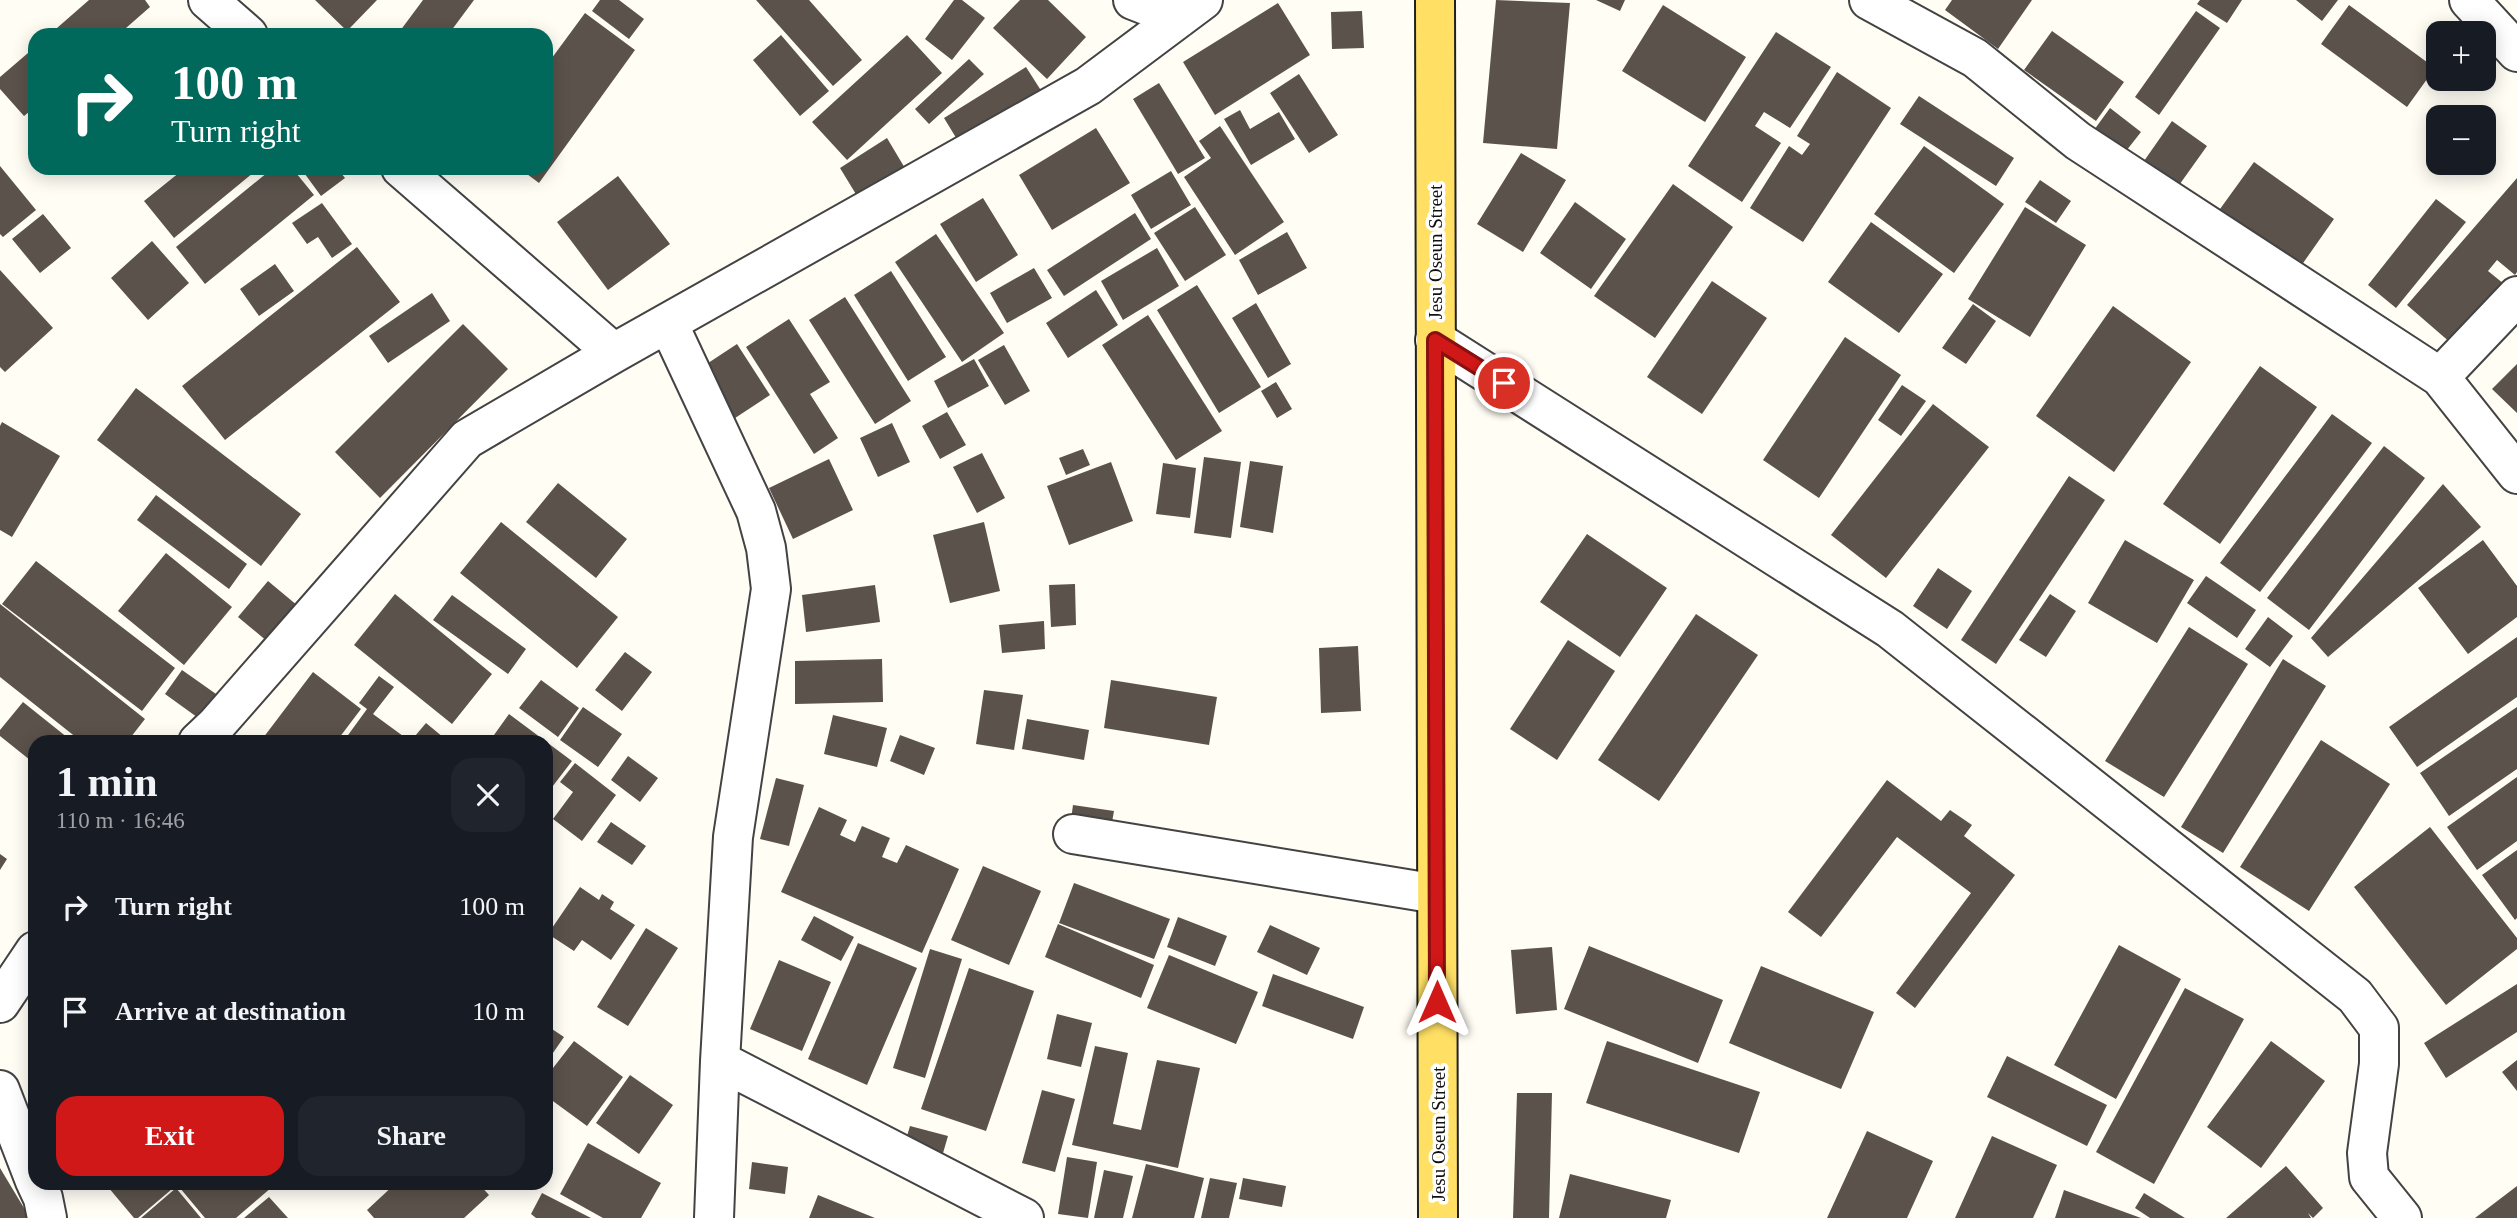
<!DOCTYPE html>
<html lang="en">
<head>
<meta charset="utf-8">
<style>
	body { margin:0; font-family:"Times New Roman",serif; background:#20242c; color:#f1f3f6; height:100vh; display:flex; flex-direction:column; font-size:26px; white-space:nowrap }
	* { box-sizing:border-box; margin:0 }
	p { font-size:23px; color:#9ea1a6 }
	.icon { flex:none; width:38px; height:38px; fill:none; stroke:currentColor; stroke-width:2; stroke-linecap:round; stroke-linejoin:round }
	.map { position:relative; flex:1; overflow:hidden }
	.sheet { position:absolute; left:28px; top:735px; width:525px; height:455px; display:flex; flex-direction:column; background:#171b24; border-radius:21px; box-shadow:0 4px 18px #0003 }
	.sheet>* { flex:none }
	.guide { position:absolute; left:28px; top:28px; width:525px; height:147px; border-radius:21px; box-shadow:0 4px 18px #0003; background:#00695c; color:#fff; overflow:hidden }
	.buttons { position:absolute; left:2426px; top:21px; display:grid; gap:14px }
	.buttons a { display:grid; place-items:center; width:70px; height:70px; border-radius:14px; background:#171b24; box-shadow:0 4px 18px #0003; font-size:35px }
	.pin { position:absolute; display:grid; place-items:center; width:60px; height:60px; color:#fff; margin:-30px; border:4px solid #fff; border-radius:50%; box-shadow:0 2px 7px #0007 }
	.me { position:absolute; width:77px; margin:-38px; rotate:0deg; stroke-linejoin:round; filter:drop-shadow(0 0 5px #0008) }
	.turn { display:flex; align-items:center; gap:24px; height:147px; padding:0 28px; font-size:32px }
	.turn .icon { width:91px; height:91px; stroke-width:2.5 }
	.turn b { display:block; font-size:49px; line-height:60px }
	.round { display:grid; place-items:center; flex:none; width:74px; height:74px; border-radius:21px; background:#20242c }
	.overview { display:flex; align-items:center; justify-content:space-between; height:119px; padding:0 28px }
	h1 { font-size:42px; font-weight:600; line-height:52px }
	.button { display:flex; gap:14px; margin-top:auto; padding:14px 28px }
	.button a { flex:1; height:80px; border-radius:21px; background:#d11818; color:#fff; font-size:28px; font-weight:600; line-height:80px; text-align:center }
	.button a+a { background:#20242c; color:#f1f3f6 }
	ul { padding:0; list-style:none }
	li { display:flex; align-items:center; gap:21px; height:105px; padding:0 28px }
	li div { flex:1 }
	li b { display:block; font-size:26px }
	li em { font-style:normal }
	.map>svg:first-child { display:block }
	.building { fill:#5b524b }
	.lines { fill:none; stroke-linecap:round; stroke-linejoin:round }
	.minor-casing { stroke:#434343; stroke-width:42 }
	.major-casing { stroke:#212121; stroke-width:42 }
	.minor { stroke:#fff; stroke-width:38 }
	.major { stroke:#ffe064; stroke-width:38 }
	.route-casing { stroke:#881010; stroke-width:18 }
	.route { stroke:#d11818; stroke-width:12 }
	.labels { text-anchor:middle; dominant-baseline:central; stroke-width:7; stroke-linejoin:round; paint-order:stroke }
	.street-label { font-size:19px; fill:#101010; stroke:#fff }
</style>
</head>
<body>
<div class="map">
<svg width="2517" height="1218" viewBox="0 0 2517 1218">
	<rect width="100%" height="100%" fill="#fffdf4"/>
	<path class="building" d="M89 0H145L150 7 118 35H49Z
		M315 0H377L347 31Z
		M423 0H474L448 35H397Z
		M600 0H619L644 19 629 39 592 11Z
		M756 0H809L862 60 833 86Z
		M954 0H962L985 18 952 60 925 39Z
		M1020 0H1048L1086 37 1047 79 993 28Z
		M1496 0 1570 3 1557 149 1483 143Z
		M1596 0H1625L1620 11Z
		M1952 0H2032L1998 49 1945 10Z
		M2200 0H2242L2227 23 2197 4Z
		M2296 0H2338L2322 21Z
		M1278 3 1310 55 1215 115 1183 62Z
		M1663 5 1746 57 1705 122 1622 71Z
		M2349 5 2435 68 2407 107 2321 44Z
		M1362 11 1364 48 1332 49 1331 12Z
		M2196 11 2220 28 2159 115 2135 97Z
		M585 13 635 50 539 183 519 168H546V66Z
		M2052 31 2124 82 2096 121 2024 70Z
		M1776 32 1831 67 1790 128 1764 112 1755 126 1781 143 1742 202 1688 166Z
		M781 35 829 91 800 116 753 60Z
		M907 35 942 73 847 160 812 122Z
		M35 47V107L24 116 0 89V77Z
		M969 59 984 74 929 124 915 109Z
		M1026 67 1049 103 966 154 944 118Z
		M1837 72 1891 108 1803 242 1750 208 1789 146 1802 155 1810 144 1797 136Z
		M1299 74 1338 135 1309 153 1270 93Z
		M1159 83 1205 158 1178 174 1133 99Z
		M1919 96 2014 158 1996 186 1900 124Z
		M2110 108 2141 132 2119 160 2089 137Z
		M1240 110 1250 129 1279 112 1295 139 1251 165 1224 119Z
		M2172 121 2207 146 2172 195 2137 171Z
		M1220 126 1284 222 1235 255 1184 177 1211 158 1199 141Z
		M1096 128 1130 183 1052 230 1019 175Z
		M35 136V150L28 142Z
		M887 138 912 180 865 209 840 168Z
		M1924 146 2004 204 1954 273 1874 214Z
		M1521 153 1566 180 1523 252 1477 224Z
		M2254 162 2334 219 2301 266 2220 209Z
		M0 166 36 210 3 237 0 234Z
		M49 168H64L55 175Z
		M185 168H259L174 238 144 201Z
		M273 168H292L314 195 205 284 176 247Z
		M305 168H337L345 178 321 196 302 170Z
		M1171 171 1191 205 1151 229 1131 195Z
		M618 176 670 244 608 290 557 222Z
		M2517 178V272L2515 275 2497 260 2488 271 2504 284 2452 344 2407 305Z
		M2040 180 2071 201 2056 223 2025 202Z
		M1673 184 1733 227 1655 338 1594 296Z
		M983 198 1018 255 976 282 940 224Z
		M2436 199 2466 222 2396 308 2368 285Z
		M1575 202 1626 239 1591 289 1540 253Z
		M322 203 352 244 332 258 318 237 307 244 292 223Z
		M1195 207 1226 255 1185 281 1154 233Z
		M2025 207 2086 245 2030 337 1968 299Z
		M1135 213 1151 239 1064 296 1047 270Z
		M43 214 71 248 40 273 12 239Z
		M1871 222 1943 274 1899 333 1828 282Z
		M1287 232 1307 268 1258 295 1239 260Z
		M936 234 1004 333 962 362 895 262Z
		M152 241 189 283 148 320 111 278Z
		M357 247 400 302 225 440 182 386Z
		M1157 248 1179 286 1123 320 1101 281Z
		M275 264 294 291 259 316 240 289Z
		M1034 268 1052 298 1007 323 990 293Z
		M0 270 53 328 5 372 0 367Z
		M891 271 946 357 908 381 854 295Z
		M1712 281 1767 318 1702 414 1647 377Z
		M1197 285 1261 387 1219 413 1157 310Z
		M1096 290 1118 325 1068 358 1046 323Z
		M432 293 450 321 388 363 369 336Z
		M845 297 911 401 875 424 809 320Z
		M1256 303 1291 364 1268 378 1232 318Z
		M1973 304 1996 321 1966 364 1942 348Z
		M2113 306 2191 362 2114 472 2036 416Z
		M1148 315 1222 431 1176 460 1102 345Z
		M789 319 830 382 810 394 838 438 814 454 746 347Z
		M463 324 508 369 380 498 335 452Z
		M1845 337 1901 375 1819 498 1763 460Z
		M737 344 770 395 729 422 696 371Z
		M1004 345 1030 391 1005 405 978 360Z
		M974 359 989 386 948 408 934 381Z
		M2517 364V413L2492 389Z
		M2260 366 2317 407 2220 544 2163 504Z
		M1276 382 1292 409 1277 418 1261 391Z
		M1902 385 1926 401 1901 436 1878 420Z
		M136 388 301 514 261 566 97 440Z
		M1933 404 1989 447 1886 578 1831 535Z
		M947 412 966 445 940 459 922 426Z
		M2332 414 2372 443 2260 592 2220 563Z
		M2 422 60 456 12 537 0 530V426Z
		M892 423 910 462 878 477 860 438Z
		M2384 446 2425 478 2309 630 2267 598Z
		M1083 449 1090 465 1066 475 1059 458Z
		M982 453 1005 498 977 513 953 467Z
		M1204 457 1241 462 1231 538 1194 533Z
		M829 459 853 510 793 539 769 488Z
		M1250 461 1283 466 1273 533 1240 527Z
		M1111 462 1133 521 1069 545 1047 486Z
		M1163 463 1196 468 1190 518 1156 514Z
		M2069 476 2105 500 1996 664 1961 640Z
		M558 483 627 539 596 578 526 522Z
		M2443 484 2481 527 2328 657 2311 638Z
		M156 495 247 564 229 589 137 520Z
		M501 522 618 617 577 668 460 573Z
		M984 522 1000 591 950 603 933 535Z
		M1587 534 1667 588 1620 657 1540 602Z
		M2125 540 2194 580 2157 643 2088 603Z
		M2483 540 2517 586V617L2468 654 2418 588Z
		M166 553 232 607 184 665 118 611Z
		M36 561 175 668 142 711 2 604Z
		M1938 568 1972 591 1947 629 1913 606Z
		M2206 576 2256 610 2237 638 2187 603Z
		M268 581 304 611 274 647 238 617Z
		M1075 584 1076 625 1051 627 1049 585Z
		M875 585 880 622 806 632 802 595Z
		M395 594 492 674 452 724 354 645Z
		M2050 594 2076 611 2046 657 2019 640Z
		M452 595 526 649 508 674 433 620Z
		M0 604 145 719 127 742H82L0 677Z
		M1696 614 1758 655 1659 801 1598 760Z
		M2268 617 2293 636 2270 667 2245 649Z
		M1044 621 1045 649 1002 653 999 625Z
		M2189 627 2248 664 2164 797 2105 761Z
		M2517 637V697L2417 767 2389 727Z
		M1568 640 1615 671 1557 760 1510 729Z
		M1358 646 1361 711 1321 713 1319 648Z
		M625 652 652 672 622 711 595 690Z
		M882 659 883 702 795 704V661Z
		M2283 659 2326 686 2223 853 2181 827Z
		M182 670 226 701 208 725 165 694Z
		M313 672 361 709 336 742H260Z
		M379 676 394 687 373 714 403 736 398 742H343L367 709 359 703Z
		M541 680 579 708 558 737 519 708Z
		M1111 680 1217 697 1209 745 1104 728Z
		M984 690 1023 695 1014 750 976 744Z
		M23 702 73 742H35V764L0 736V730Z
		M583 707 622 734 598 767 560 740Z
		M2517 707V769L2449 816 2420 773Z
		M509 714 572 761 546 795V742H489Z
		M833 715 887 728 877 767 824 754Z
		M1027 719 1089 730 1084 760 1022 749Z
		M426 723 449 742H410Z
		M900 735 935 748 924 775 890 761Z
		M2321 740 2390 784 2309 911 2240 867Z
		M628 756 658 778 640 802 611 780Z
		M575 763 616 795 582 841 553 819 573 792 560 782Z
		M2517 777V841L2477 870 2447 827Z
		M776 778 804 785 789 846 760 839Z
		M1887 780 1941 821 1950 810 1972 825 1964 836 2015 875 1915 1008 1896 993 1971 893 1897 837 1821 937 1788 912Z
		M1073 805 1114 811 1110 833 1070 827Z
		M819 807 847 820 840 835 855 842 862 826 890 838 882 857 897 863 906 845 959 869 922 953 781 892Z
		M611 822 646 846 632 865 597 842Z
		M2430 827 2517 938V949L2446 1005 2354 887Z
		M2517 850V918L2515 920 2482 875Z
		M0 854 7 859 0 870Z
		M983 866 1041 891 1009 965 951 940Z
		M1074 883 1170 919 1154 959 1059 923Z
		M580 887 599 900 602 894 614 902 610 909 635 925 611 960 582 940 574 951 548 934Z
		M814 916 854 937 841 961 801 940Z
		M1178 917 1227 936 1215 966 1167 947Z
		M1058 924 1154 965 1141 998 1045 957Z
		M1270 925 1320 948 1307 975 1257 952Z
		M646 928 678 948 628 1026 597 1007Z
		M858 943 917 968 867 1085 808 1059Z
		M2119 945 2181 979 2116 1099 2054 1065Z
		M1589 946 1723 1000 1698 1063 1564 1009Z
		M1552 947 1557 1010 1516 1014 1511 950Z
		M930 949 962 959 925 1078 893 1068Z
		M1169 955 1258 992 1236 1044 1147 1008Z
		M779 960 831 982 802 1051 750 1029Z
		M1761 966 1874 1012 1841 1089 1729 1043Z
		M969 968 1034 991 986 1131 921 1109Z
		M1273 974 1364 1007 1353 1039 1262 1006Z
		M2517 984V1032L2446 1078 2424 1043Z
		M2185 988 2244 1019 2154 1184 2096 1152Z
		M1057 1014 1092 1023 1081 1067 1047 1059Z
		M546 1025 564 1037 546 1063Z
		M574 1041 623 1077 587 1126 546 1096V1077Z
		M1607 1041 1760 1092 1739 1153 1586 1103Z
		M2271 1041 2325 1081 2261 1168 2207 1127Z
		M1095 1046 1128 1053 1113 1124 1141 1130 1157 1060 1200 1068 1178 1168 1072 1145Z
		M2007 1056 2107 1105 2087 1146 1987 1097Z
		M2517 1060V1091L2502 1072Z
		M630 1075 673 1105 639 1154 596 1123Z
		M1042 1090 1075 1099 1055 1172 1022 1163Z
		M1517 1093H1552L1549 1218H1513Z
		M910 1126 948 1136 941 1160 903 1149Z
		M1867 1131 1933 1161 1907 1218H1827Z
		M1992 1136 2057 1165 2033 1218H1955Z
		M588 1143 661 1183 641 1218H603L560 1194Z
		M1067 1157 1097 1162 1088 1218 1058 1214Z
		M752 1162 788 1167 785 1194 749 1189Z
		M1146 1164 1204 1178 1194 1218H1132Z
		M2286 1166 2323 1208 2313 1218 2308 1213 2311 1218H2226Z
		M0 1168 30 1218H0Z
		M1104 1170 1133 1176 1123 1218H1094Z
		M1570 1174 1671 1200 1666 1218H1559Z
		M1210 1178 1237 1183 1229 1218H1201Z
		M1243 1178 1286 1186 1282 1207 1239 1199Z
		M112 1183H179L138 1218H134L108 1187Z
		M185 1183H268L272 1187 236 1218H205L180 1188Z
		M396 1183H478L489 1195 464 1218H374L367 1210Z
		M2517 1186V1218H2475Z
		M176 1188 201 1218H141Z
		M2064 1190 2141 1218H2055Z
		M542 1193 591 1218H536L531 1214Z
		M2144 1193 2185 1218H2150L2135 1208Z
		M818 1195 875 1218H809Z
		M269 1197 288 1218H244Z"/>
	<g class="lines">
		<g class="minor-casing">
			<path id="minor" d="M208 0 248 35
				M1133 0 1179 18
				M1869 0 1975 58 2078 141 2440 377 2517 474
				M2469 0 2517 52
				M401 168 614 353
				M668 323 756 511 766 548 771 589 733 837 720 1061 714 1218
				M1435 340 1890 629 2355 996 2379 1028V1064L2367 1153 2369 1177 2402 1218
				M2440 377 2517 296
				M198 742 216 725 467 439 614 353 1088 86 1203 0
				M1073 834 1437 894
				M0 1003 35 951
				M720 1061 1024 1218
				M0 1090 35 1181
				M36 1183 43 1198 47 1218"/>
		</g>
		<g class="major-casing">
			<path id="major" d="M1435 0 1438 1218"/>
		</g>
		<use href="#minor" class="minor"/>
		<use href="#major" class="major"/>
	</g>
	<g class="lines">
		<g class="route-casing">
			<path id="route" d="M1437 1002 1435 340 1504 383"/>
		</g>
		<use href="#route" class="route"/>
	</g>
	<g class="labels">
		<g class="street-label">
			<text transform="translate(1435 252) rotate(-90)">Jesu Oseun Street</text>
			<text transform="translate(1438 1134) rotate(-90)">Jesu Oseun Street</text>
		</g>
	</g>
</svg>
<div class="buttons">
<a>+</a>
<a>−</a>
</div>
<div class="pin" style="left:1504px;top:383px;background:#d93025"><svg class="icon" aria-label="arrive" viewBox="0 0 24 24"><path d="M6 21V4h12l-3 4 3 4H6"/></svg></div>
<svg class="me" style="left:1437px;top:1002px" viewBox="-20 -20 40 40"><path d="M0-17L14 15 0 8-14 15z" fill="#d11818" stroke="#fff" stroke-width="4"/></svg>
<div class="guide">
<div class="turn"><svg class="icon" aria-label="right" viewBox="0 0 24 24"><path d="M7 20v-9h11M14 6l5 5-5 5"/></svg><div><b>100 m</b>Turn right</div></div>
</div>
<section class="sheet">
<div class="overview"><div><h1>1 min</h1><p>110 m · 16:46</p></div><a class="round"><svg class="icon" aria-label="close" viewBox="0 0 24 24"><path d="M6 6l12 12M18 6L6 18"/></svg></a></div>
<ul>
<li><svg class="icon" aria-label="right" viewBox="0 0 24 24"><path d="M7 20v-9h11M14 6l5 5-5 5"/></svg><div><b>Turn right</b></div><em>100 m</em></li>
<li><svg class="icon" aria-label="arrive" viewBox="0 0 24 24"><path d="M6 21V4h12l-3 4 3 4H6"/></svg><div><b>Arrive at destination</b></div><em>10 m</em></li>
</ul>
<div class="button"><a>Exit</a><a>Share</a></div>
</section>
</div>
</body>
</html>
